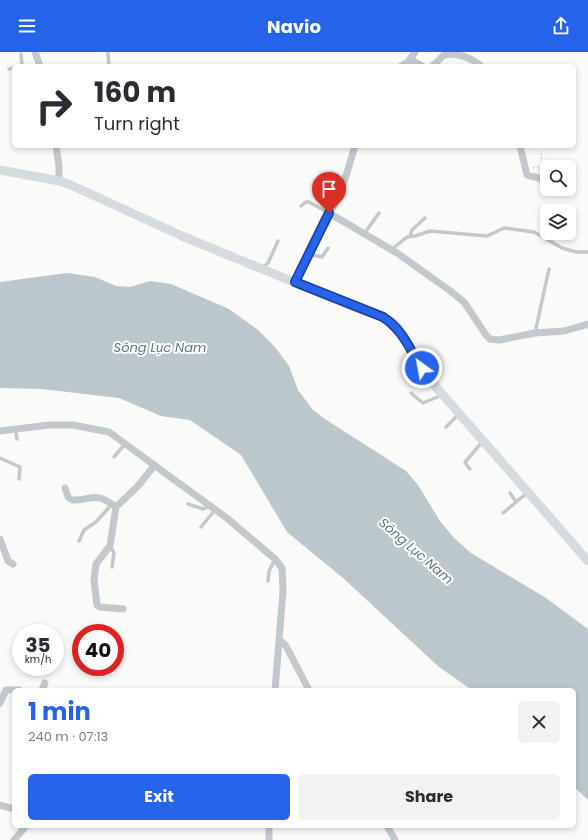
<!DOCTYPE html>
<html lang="en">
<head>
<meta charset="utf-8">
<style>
	body { margin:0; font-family:Poppins,sans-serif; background:#f2f2f3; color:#2b2b33; height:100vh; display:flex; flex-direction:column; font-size:15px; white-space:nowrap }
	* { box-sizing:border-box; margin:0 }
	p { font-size:13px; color:#7c7c81 }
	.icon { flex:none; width:22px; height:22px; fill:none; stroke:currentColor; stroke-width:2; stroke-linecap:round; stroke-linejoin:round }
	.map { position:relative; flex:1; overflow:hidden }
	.panel { position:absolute; left:12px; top:636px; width:564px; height:140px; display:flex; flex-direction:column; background:#fff; border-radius:6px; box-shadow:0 2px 6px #0003 }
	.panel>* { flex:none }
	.guide { position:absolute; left:12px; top:12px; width:564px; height:84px; border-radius:6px; box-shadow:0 2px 6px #0003; background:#fff; color:#2b2b33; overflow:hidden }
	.buttons { position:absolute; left:540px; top:108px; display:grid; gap:8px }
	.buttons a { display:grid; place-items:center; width:36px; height:36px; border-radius:6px; background:#fff; box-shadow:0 2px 6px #0003; font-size:20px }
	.speed { position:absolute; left:12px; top:572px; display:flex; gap:8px; font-size:20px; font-weight:700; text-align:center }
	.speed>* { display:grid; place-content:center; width:52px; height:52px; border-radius:50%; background:#fff; box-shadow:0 2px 6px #0003; line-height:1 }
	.speed small { font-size:10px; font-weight:400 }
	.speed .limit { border:6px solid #d22; background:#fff; color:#111 }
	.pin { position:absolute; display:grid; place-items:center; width:34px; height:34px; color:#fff; margin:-41px -17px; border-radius:50% 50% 50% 0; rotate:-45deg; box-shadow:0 0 4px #0007 }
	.pin .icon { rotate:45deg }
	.me { position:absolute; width:44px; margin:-22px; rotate:328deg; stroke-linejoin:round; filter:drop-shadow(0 0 3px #0008) }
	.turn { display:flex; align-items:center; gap:14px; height:84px; padding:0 16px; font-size:18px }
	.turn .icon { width:52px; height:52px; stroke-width:2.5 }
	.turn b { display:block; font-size:28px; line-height:34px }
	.round { display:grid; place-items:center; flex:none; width:42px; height:42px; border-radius:6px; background:#f2f2f3 }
	.summary { display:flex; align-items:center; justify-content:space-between; height:68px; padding:0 16px }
	h1 { font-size:24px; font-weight:700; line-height:30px; color:#2563eb }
	.primary-button { display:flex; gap:8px; margin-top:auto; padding:8px 16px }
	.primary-button a { flex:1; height:46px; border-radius:6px; background:#2563eb; color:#fff; font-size:16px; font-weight:700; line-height:46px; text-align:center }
	.primary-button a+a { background:#f2f2f3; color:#2b2b33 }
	header { display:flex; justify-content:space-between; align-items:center; height:52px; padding:0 16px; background:#2563eb; color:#fff; font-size:18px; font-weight:700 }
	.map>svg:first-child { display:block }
	.water { fill:#bbc7cb }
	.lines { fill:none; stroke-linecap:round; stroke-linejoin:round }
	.path { stroke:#bbbfc2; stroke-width:1; stroke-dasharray:2 2; stroke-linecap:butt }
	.lane { stroke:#c3c8cc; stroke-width:3.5 }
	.street { stroke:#c3c8cc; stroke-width:7 }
	.secondary { stroke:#d6dbdf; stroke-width:9 }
	.route-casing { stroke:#184099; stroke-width:10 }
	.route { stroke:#2563eb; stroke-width:7 }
	.labels { text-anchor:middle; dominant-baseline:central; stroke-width:4; stroke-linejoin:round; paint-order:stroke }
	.water-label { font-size:13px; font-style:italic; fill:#60757c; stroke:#fff }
</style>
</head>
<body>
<header><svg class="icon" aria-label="menu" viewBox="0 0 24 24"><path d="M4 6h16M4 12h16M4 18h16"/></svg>Navio<svg class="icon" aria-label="share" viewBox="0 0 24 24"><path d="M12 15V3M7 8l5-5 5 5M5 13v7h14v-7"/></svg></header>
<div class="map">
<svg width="588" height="788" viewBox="0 0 588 788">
	<rect width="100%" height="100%" fill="#fafaf8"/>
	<path class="water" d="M67 221 95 225 116 234 130 235 150 229 171 232 229 257 258 278 275 295 289 314 298 338 313 358 325 367 406 419 418 433 440 469 454 486 471 501 546 546 588 577V748L574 735V638H472L439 615 343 526 287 480 241 403 190 368 161 364 119 346 42 337 0 336V230Z"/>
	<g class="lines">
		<path class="path" d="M533 116 542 114 541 99"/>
		<path class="lane" d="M108 1 109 14
			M21 2 22 14
			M33 14 40 13
			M9 17 14 16
			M301 154 306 150H309L329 161
			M364 182 379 161
			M410 184 412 178 425 166
			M392 197 407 185 415 184 430 179 487 184 504 176 534 180 562 196 576 200H588
			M309 202 322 205 328 196
			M263 215 268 211 278 189
			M535 281 549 217
			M411 341 423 351 442 343
			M446 375 459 362
			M15 377 17 387
			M114 405 125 392
			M0 406 20 415 19 427
			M470 417 465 411 466 409 482 390
			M510 441 516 450
			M188 452 203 457 210 454
			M503 461 527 441
			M201 475 215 458
			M79 489 84 478 96 470 112 452
			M109 497H112L114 501 112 515
			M268 529 269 519 275 507"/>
		<path class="street" d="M35 0 40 14
			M410 7 422 14
			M401 14 408 10 415 0
			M432 14C437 11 440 6 444 3 456 0 472 6 481 14
			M56 94 59 114V129
			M520 94 527 123 543 127
			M329 161 397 201 449 238 464 250 486 283 490 287 499 288 535 281 564 279 588 272
			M295 230 342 137 355 94
			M0 379 49 373H73L109 380 228 467 275 507 282 516 283 539 275 638
			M65 436 68 445 72 448C94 449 93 438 116 455L138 434 154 414
			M116 455 110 494 96 512 94 528 97 553 100 555 123 557
			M0 487 8 509 13 512
			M280 588 286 594 309 638
			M42 638 45 631
			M0 651 6 638H19
			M0 753 14 757
			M269 774V788
			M387 774 395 788
			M14 788 26 774"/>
		<path class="secondary" d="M0 118 59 129 71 133 182 184 354 255 383 265 395 272 403 282 416 307 436 335 588 509"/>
	</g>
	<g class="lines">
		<g class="route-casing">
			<path id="route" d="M329 161 295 230 383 265C404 279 409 297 422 316"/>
		</g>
		<use href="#route" class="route"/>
	</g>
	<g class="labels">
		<g class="water-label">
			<text x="160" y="295">Sông Lục Nam</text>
			<text transform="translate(416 499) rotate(41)">Sông Lục Nam</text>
		</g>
	</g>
</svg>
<div class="buttons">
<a><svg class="icon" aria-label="search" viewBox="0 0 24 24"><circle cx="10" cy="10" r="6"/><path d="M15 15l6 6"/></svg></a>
<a><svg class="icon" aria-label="layers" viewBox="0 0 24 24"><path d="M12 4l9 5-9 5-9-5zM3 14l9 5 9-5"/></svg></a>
</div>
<div class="speed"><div>35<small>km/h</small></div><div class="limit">40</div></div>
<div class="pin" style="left:329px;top:161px;background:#d93025"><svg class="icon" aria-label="arrive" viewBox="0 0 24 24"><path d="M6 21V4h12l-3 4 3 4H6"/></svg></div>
<svg class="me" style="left:422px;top:316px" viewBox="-20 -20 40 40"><circle r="17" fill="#2563eb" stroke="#fff" stroke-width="3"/><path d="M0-11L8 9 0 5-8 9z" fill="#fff"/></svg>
<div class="guide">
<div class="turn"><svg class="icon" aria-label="right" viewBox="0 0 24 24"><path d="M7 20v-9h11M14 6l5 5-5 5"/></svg><div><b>160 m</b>Turn right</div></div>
</div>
<section class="panel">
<div class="summary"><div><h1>1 min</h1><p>240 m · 07:13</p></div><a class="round"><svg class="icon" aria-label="close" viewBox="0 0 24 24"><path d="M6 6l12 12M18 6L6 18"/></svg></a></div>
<div class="primary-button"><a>Exit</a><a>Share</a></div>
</section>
</div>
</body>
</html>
